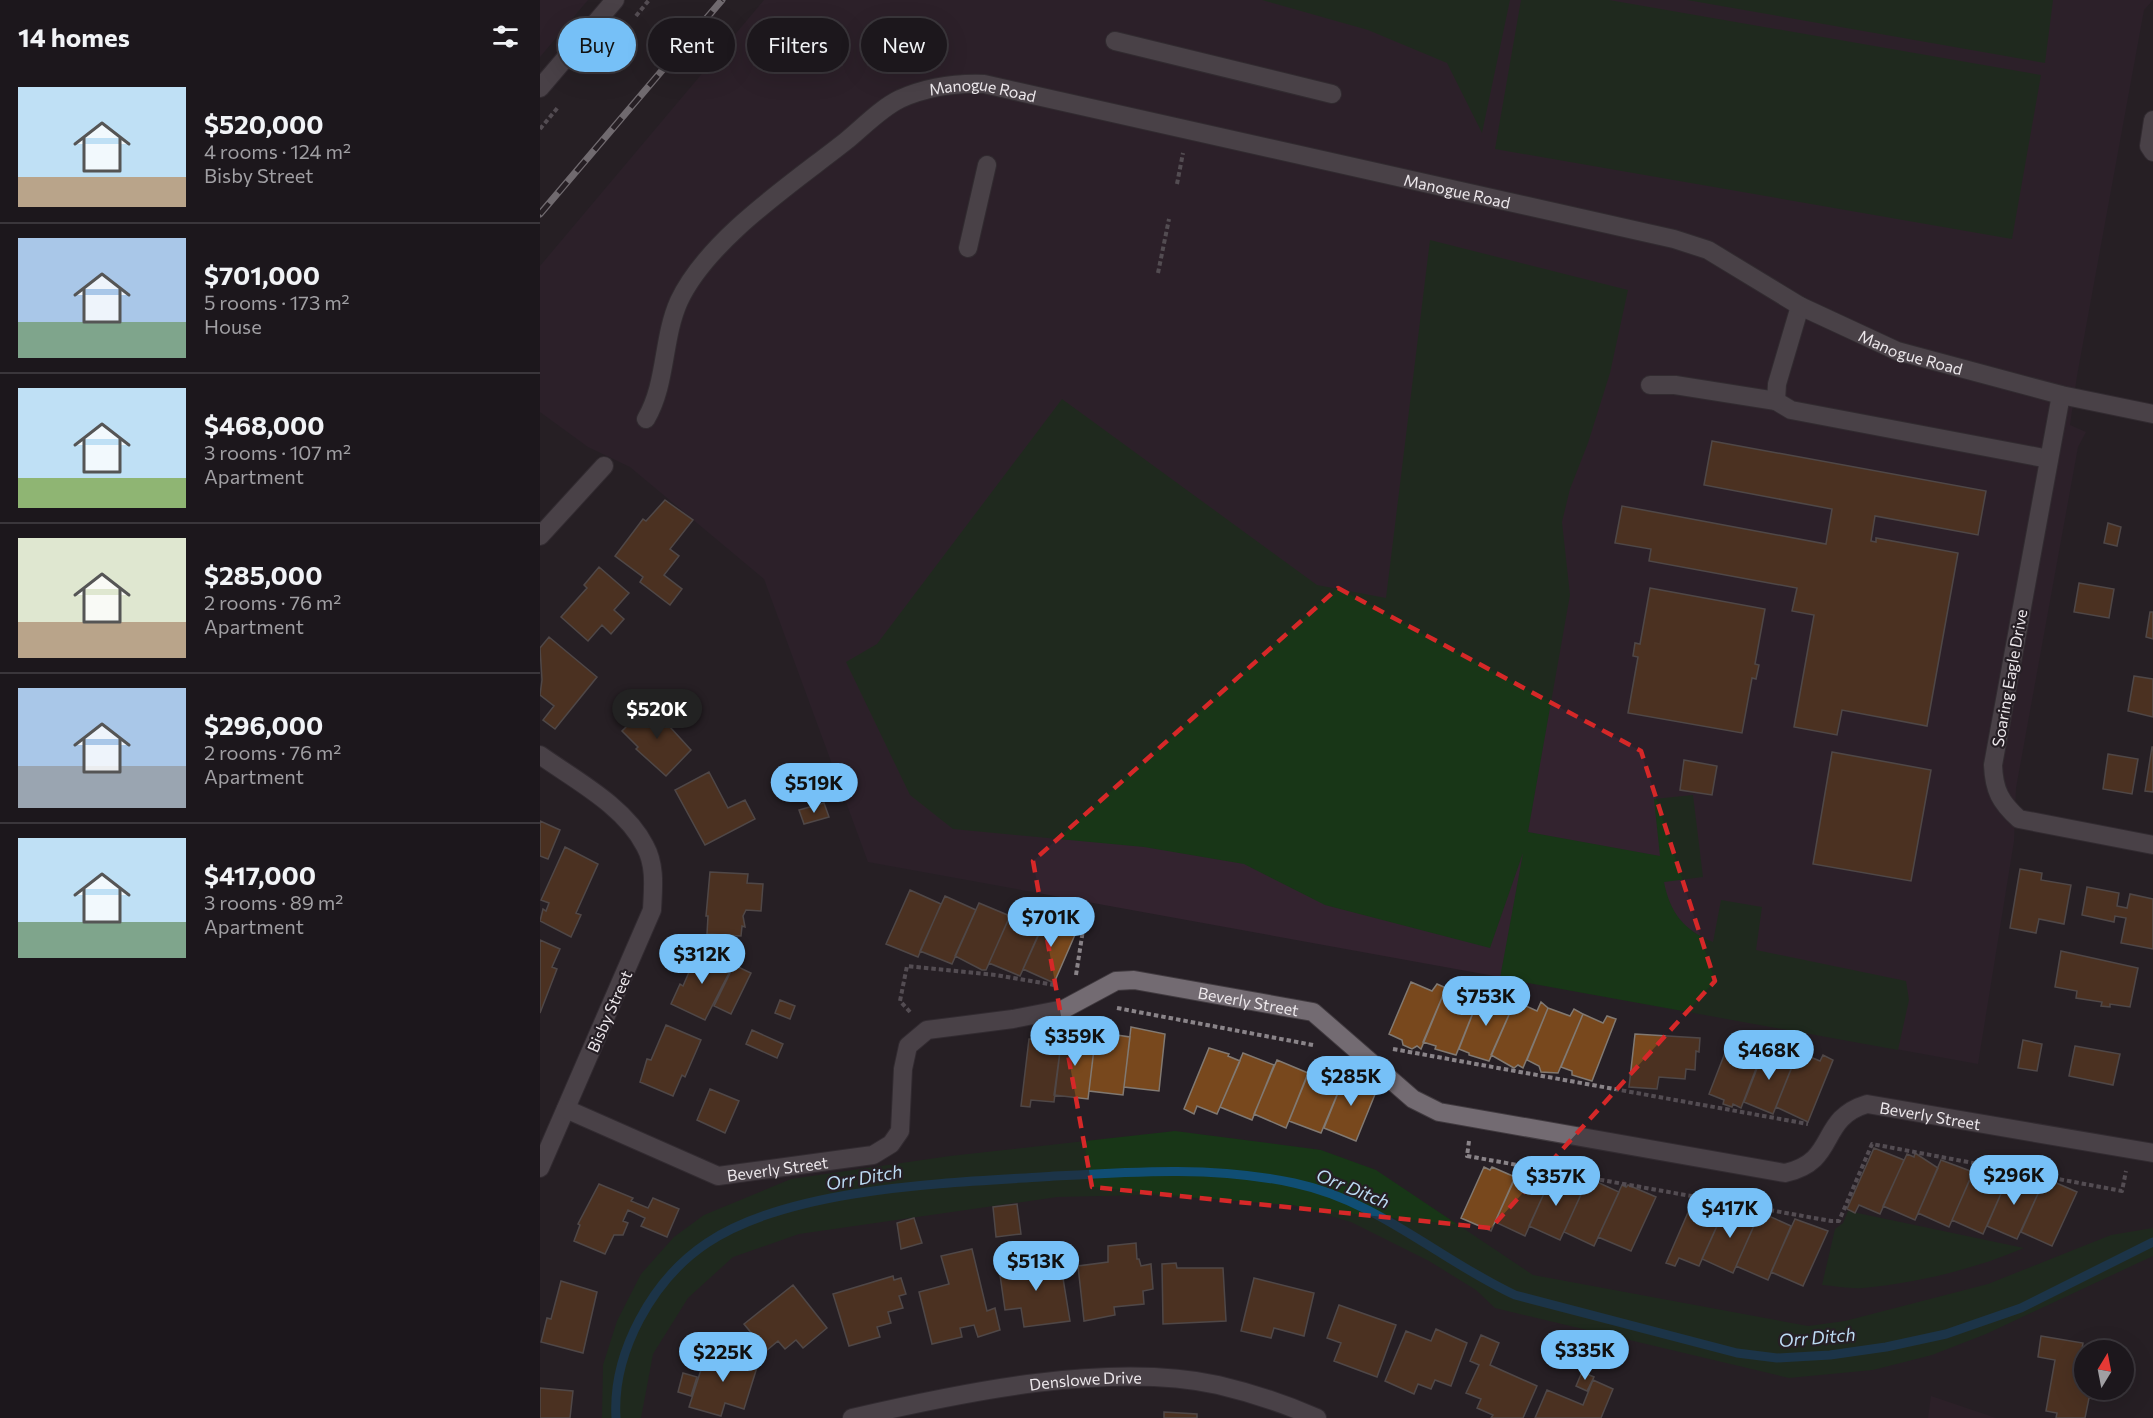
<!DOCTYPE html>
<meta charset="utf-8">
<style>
body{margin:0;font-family:Commissioner,sans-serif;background:#292429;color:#f1f3f6;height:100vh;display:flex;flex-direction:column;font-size:22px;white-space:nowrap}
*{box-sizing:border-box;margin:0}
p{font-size:20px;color:#a09fa3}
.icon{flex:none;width:33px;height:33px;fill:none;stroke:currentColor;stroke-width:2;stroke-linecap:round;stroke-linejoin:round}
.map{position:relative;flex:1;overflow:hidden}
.side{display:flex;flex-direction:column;background:#1c171c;width:540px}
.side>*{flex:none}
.banner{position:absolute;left:18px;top:18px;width:570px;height:54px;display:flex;gap:12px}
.needle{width:39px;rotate:10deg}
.buttons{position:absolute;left:1534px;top:1340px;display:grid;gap:12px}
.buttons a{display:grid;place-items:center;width:60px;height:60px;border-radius:50%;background:#1c171c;box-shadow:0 6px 24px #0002,0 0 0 2px #3a363b;font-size:30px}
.price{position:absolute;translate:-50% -51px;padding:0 14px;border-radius:21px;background:#76c0f7;color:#111;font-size:20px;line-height:39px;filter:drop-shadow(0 2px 3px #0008)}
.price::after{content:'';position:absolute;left:50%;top:36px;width:18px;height:14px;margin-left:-9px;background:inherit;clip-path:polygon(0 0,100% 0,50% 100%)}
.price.selected{background:#222;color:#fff}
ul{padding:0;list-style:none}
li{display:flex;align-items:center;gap:18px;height:150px;padding:0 18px}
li+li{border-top:2px solid #3a363b}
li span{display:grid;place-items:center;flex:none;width:168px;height:120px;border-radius:0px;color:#555}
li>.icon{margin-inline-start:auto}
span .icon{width:72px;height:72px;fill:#fffc;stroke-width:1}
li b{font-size:26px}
h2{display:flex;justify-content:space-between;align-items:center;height:72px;padding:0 18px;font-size:26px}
.tag{padding:0 21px;border-radius:27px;background:#1c171c;box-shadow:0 6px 24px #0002,0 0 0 2px #3a363b;font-size:21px;line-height:54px}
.tag.selected{background:#76c0f7;color:#111}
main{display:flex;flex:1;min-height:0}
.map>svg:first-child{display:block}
.commercial{fill:#34232d}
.education{fill:#33232f}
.green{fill:#183617}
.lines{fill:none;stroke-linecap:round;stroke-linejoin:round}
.stream{stroke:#104e74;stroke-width:9}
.building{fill:#78481d;stroke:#817972;stroke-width:1.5}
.minor-casing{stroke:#403a3f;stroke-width:20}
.path{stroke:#8a8489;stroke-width:4;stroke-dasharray:4.5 3;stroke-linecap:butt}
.minor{stroke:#736b72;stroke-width:18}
.rail-casing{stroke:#cbc6ca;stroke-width:7}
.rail{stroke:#261f25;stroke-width:4.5;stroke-dasharray:14;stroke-linecap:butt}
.marked{fill:none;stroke:#d62828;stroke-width:4.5;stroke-dasharray:12 8;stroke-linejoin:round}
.labels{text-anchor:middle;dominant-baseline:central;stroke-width:4.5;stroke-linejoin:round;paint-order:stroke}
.street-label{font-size:16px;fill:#ece7eb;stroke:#261f25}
.water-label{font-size:18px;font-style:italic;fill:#bcdbf3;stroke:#261f25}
</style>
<main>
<section class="side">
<h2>14 homes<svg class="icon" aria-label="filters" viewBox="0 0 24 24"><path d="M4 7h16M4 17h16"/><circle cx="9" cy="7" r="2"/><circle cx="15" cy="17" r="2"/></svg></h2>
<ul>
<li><span style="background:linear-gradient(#bfe0f5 75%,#b9a48a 0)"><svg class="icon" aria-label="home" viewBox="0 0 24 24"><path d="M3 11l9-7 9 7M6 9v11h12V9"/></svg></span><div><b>$520,000</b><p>4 rooms · 124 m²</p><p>Bisby Street</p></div></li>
<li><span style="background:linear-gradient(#a9c7e8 70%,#7fa58c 0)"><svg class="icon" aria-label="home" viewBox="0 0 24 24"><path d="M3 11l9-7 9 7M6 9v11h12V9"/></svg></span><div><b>$701,000</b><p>5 rooms · 173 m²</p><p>House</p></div></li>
<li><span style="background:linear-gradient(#bfe0f5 75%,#8fb573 0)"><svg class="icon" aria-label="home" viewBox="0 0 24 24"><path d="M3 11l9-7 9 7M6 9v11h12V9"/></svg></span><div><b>$468,000</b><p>3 rooms · 107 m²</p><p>Apartment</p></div></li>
<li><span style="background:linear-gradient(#dfe7d0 70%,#b9a48a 0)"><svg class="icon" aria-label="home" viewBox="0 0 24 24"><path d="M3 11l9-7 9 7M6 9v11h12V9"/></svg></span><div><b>$285,000</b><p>2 rooms · 76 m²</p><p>Apartment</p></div></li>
<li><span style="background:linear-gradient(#a9c7e8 65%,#9aa5b1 0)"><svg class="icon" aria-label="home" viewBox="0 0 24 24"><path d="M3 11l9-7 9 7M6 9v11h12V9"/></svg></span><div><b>$296,000</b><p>2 rooms · 76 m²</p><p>Apartment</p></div></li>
<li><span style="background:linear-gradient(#bfe0f5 70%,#7fa58c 0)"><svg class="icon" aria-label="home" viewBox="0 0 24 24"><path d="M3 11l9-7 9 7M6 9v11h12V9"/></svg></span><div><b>$417,000</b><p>3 rooms · 89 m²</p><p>Apartment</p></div></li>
</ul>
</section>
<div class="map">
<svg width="1613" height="1418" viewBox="0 0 1613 1418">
<rect width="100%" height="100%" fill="#261f25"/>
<path class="commercial" d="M 1391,1396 L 1456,1418 L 1388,1418 Z"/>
<path class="education" d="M 0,0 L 48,0 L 0,57 Z
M 224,0 L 1613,0 L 1604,10 L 1537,376 L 1530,425 L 1546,432 L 1538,447 L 1476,788 L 1474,841 L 1438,1064 L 328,862 L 224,579 L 90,467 L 48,447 L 0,412 L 0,266 Z"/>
<path class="green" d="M 722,0 L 970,0 L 942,133 L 907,63 L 828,30 Z
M 981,0 L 1069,0 L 1501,75 L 1472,239 L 955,149 Z
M 1147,0 L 1513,0 L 1505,63 Z
M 890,240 L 1088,290 L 1070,373 L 1048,443 L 1030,489 L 1022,522 L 1030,595 L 988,832 L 1120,856 L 1114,799 L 1153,795 L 1163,877 L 1124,882 C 1130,913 1144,930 1173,942 L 1181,900 L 1222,907 L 1216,950 L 1366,981 L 1369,1000 L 1358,1050 L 960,978 L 983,853 L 950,948 L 785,905 L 704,864 L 604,847 L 413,829 L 370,795 L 306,662 L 337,644 L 522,399 L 777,585 L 846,598 Z
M 635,1131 L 781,1150 L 836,1170 L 993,1275 L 1268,1326 L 1305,1321 L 1448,1284 L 1571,1235 L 1613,1228 L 1613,1256 L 1446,1334 L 1392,1355 L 1333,1370 L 1249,1378 L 955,1308 L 936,1290 L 889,1261 L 811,1222 L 753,1205 L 609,1195 L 517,1197 L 259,1234 L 193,1257 L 148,1298 L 113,1354 L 101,1418 L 62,1418 L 63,1365 L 77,1321 L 101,1274 L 134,1237 L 164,1215 L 251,1179 L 410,1156 Z
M 1308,1211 L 1484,1248 C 1435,1269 1377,1283 1323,1288 C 1310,1289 1295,1286 1282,1285 L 1295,1229 L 1303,1223 Z"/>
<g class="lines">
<path class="stream" d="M 76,1418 C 72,1352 113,1279 167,1243 C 249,1188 404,1183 501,1177 C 586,1172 671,1165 754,1183 C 839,1201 898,1259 975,1295 L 1197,1353 L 1237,1358 L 1290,1355 L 1346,1347 L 1406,1334 L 1481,1308 L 1613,1242"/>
</g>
<path class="building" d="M 1172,441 L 1446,491 L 1438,535 L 1335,516 L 1331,541 L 1336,542 L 1336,538 L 1418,553 L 1387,726 L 1302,710 L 1297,735 L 1254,727 L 1274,615 L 1252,611 L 1257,588 L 1109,561 L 1111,549 L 1075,543 L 1082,506 L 1286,544 L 1292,509 L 1164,485 Z
M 125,500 L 153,520 L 130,549 L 139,556 L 124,575 L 142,589 L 130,605 L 100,582 L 103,577 L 75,556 L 103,519 L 106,521 Z
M 1568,523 L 1581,527 L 1577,546 L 1564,543 Z
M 59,567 L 89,593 L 74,610 L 84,619 L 71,634 L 62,625 L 48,641 L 21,617 L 47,588 L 44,585 Z
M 1539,583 L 1574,589 L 1569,618 L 1534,612 Z
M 1110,588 L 1225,609 L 1215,664 L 1219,665 L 1216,679 L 1212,678 L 1202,733 L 1088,713 L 1098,657 L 1093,656 L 1095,643 L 1100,644 Z
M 1610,612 L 1613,612 L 1613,639 L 1606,637 Z
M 9,637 L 57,677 L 15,729 L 3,720 L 14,706 L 0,695 L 2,680 L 0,648 Z
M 1594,676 L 1613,679 L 1613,717 L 1588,711 Z
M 109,704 L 151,750 L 126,776 L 96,749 L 98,747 L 82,731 Z
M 1612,747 L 1613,747 L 1613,792 L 1605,791 Z
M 1292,752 L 1391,770 L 1371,881 L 1273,864 Z
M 1568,754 L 1598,759 L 1592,794 L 1563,789 Z
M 1144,760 L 1177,766 L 1172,795 L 1140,790 Z
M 169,772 L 188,808 L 205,800 L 215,819 L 165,845 L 135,790 Z
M 284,803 L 289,817 L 264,824 L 259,810 Z
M 0,821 L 20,830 L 8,859 L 0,856 Z
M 25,847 L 58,864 L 36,913 L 41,915 L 31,937 L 0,921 L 3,909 L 6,911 L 9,903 L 1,900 Z
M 1480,869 L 1502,873 L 1501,880 L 1531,885 L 1524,924 L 1499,919 L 1496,933 L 1470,928 Z
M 170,872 L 208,874 L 207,883 L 223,884 L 221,911 L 206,910 L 203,916 L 205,927 L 202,926 L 201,936 L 167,934 L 168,916 L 166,916 Z
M 1547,887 L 1579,893 L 1577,906 L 1587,908 L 1590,894 L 1613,899 L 1613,949 L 1581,943 L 1586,918 L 1575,916 L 1574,922 L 1542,915 Z
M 370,890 L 401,904 L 378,957 L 346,944 Z
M 405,896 L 436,910 L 412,964 L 380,951 Z
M 439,903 L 470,916 L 446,970 L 442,970 L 415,956 Z
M 473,909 L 504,923 L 480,976 L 449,963 Z
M 507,915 L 528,924 L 531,917 L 541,921 L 514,983 L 483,969 Z
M 0,940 L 20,949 L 12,967 L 17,969 L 0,1013 Z
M 159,949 L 193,965 L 165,1020 L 131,1004 L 140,984 L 143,986 Z
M 1521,951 L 1598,968 L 1590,1007 L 1570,1004 L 1570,1007 L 1561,1006 L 1562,1002 L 1536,998 L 1537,991 L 1515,987 Z
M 194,965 L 211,973 L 191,1014 L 174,1006 Z
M 871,982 L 892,991 L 897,984 L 906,988 L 881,1049 L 877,1046 L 872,1049 L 863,1045 L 862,1040 L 849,1034 Z
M 906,988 L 928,998 L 931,990 L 940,995 L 916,1055 L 895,1049 L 896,1046 L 883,1042 Z
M 940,995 L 961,1003 L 966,996 L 975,1001 L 949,1061 L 929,1055 L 929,1053 L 919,1049 Z
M 240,1000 L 255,1006 L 250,1019 L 235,1013 Z
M 975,1001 L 997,1011 L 1001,1002 L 1008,1008 L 983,1068 L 978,1065 L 974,1068 L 951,1055 Z
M 1008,1008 L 1030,1016 L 1034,1009 L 1043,1014 L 1018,1073 L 1001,1072 L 999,1066 L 987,1060 Z
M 1043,1014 L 1063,1023 L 1067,1016 L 1076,1019 L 1052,1081 L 1032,1075 L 1032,1071 L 1021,1067 Z
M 126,1025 L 161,1040 L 145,1077 L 142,1075 L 133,1096 L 100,1082 L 107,1059 L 111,1060 Z
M 591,1027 L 625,1034 L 619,1091 L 584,1087 Z
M 212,1030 L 243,1044 L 237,1058 L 206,1044 Z
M 556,1032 L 590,1037 L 583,1095 L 549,1091 Z
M 1095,1034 L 1160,1038 L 1159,1052 L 1156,1051 L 1155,1070 L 1146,1069 L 1145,1079 L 1119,1077 L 1117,1089 L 1089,1087 Z
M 526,1035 L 555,1040 L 548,1099 L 514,1095 L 522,1037 Z
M 489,1039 L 521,1043 L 514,1102 L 491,1100 L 490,1107 L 481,1106 Z
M 1190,1040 L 1222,1053 L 1201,1108 L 1193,1104 L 1192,1107 L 1183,1104 L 1184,1100 L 1169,1094 Z
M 1483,1040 L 1502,1044 L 1497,1071 L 1478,1068 Z
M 1535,1046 L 1580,1054 L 1573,1085 L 1529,1076 Z
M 669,1048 L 689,1054 L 688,1056 L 700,1061 L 677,1114 L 657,1106 L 654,1114 L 644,1109 Z
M 1225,1048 L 1255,1059 L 1233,1114 L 1204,1102 Z
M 1258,1052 L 1280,1061 L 1283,1055 L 1293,1060 L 1268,1122 L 1236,1107 Z
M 703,1053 L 734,1065 L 712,1120 L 680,1107 Z
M 737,1060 L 768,1073 L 746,1128 L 714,1114 Z
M 771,1067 L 804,1078 L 781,1133 L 749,1121 Z
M 806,1073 L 838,1087 L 816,1141 L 784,1128 Z
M 170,1089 L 199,1101 L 185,1133 L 157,1120 Z
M 1334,1148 L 1364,1160 L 1340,1214 L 1319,1205 L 1315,1213 L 1307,1209 Z
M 1375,1153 L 1398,1168 L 1375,1220 L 1343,1206 L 1367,1154 L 1374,1157 Z
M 1401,1160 L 1433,1172 L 1409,1227 L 1378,1213 Z
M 1436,1166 L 1467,1180 L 1443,1234 L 1412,1220 Z
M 944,1167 L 950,1170 L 952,1167 L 975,1177 L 951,1231 L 921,1218 Z
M 986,1171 L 1009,1182 L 985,1236 L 955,1222 L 978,1172 L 985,1175 Z
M 1470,1173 L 1502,1185 L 1477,1239 L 1447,1226 Z
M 1015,1175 L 1044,1188 L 1020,1240 L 989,1226 L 1012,1176 Z
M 1505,1178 L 1537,1192 L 1512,1246 L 1481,1232 Z
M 1047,1181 L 1053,1184 L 1055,1181 L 1079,1192 L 1054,1246 L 1024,1232 Z
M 59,1184 L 93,1198 L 91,1201 L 108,1208 L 113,1198 L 139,1209 L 127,1237 L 101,1226 L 105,1218 L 88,1210 L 83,1221 L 88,1223 L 83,1235 L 74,1235 L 65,1254 L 34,1241 L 40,1225 L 38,1224 Z
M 1082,1185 L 1086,1187 L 1088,1185 L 1116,1197 L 1091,1251 L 1058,1237 Z
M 1153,1201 L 1183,1213 L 1159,1266 L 1139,1258 L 1135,1266 L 1126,1263 Z
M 477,1204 L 481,1234 L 456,1237 L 453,1207 Z
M 1186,1206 L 1217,1219 L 1193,1273 L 1162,1259 Z
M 1220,1212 L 1251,1226 L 1228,1280 L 1196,1266 Z
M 374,1218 L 382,1243 L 361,1249 L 357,1223 Z
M 1255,1219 L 1288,1231 L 1263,1286 L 1231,1272 Z
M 596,1243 L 597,1259 L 599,1259 L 601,1266 L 611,1264 L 613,1289 L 603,1291 L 604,1304 L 574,1307 L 575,1315 L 544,1321 L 538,1266 L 568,1262 L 568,1246 Z
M 432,1249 L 447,1311 L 455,1308 L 460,1330 L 438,1337 L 434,1325 L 420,1328 L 422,1337 L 392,1344 L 379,1292 L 409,1284 L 401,1256 Z
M 496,1252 L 498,1269 L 521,1266 L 530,1321 L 484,1327 L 481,1308 L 465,1310 L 460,1275 L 478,1273 L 476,1255 Z
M 636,1263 L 637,1268 L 683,1268 L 686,1321 L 623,1324 L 622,1264 Z
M 353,1276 L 354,1280 L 361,1278 L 366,1294 L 359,1296 L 363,1308 L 348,1312 L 351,1323 L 337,1327 L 340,1337 L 309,1346 L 293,1294 Z
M 714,1278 L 774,1293 L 764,1336 L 734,1328 L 731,1338 L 701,1331 Z
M 21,1281 L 57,1292 L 43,1353 L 1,1342 L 7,1318 L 11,1319 Z
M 253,1285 L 287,1328 L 263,1348 L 256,1340 L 245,1349 L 238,1341 L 226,1351 L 204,1324 Z
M 799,1305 L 856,1325 L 837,1377 L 794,1361 L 801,1343 L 787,1338 Z
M 896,1329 L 927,1343 L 911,1386 L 895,1380 L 891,1389 L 878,1384 L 874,1394 L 845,1381 L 866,1331 L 891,1341 Z
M 941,1335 L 959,1343 L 950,1365 L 997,1386 L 983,1418 L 951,1418 L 953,1415 L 937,1408 L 941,1399 L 926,1393 L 939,1365 L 930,1361 Z
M 1501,1336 L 1543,1343 L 1540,1360 L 1540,1364 L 1545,1365 L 1545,1389 L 1557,1389 L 1555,1399 L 1549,1398 L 1545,1418 L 1516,1418 L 1517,1413 L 1506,1411 L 1515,1360 L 1498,1357 Z
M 168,1348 L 218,1364 L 204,1409 L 185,1403 L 181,1416 L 149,1407 Z
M 1042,1372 L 1054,1377 L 1047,1391 L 1036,1386 Z
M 143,1373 L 157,1377 L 151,1396 L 138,1392 Z
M 1053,1380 L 1073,1389 L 1061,1418 L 995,1418 L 1007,1390 L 1043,1405 Z
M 0,1388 L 33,1391 L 30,1418 L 0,1418 Z
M 624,1412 L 657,1414 L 657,1418 L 624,1418 Z"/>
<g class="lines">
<defs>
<g id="minor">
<path d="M 575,41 L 792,94"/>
<path d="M 0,88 L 75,0"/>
<path d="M 1613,120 L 1609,146 L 1613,152"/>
<path d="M 428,248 L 447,165"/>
<path d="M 1260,306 L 1237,384 L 1236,401 L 1251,410 L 1509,459"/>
<path d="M 1110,385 L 1135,385 L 1236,401"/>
<path d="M 1521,395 L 1453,765 C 1454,790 1460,802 1479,819 L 1613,845"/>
<path id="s1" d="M 106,419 C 127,383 122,339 139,301 C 168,239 253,183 306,141 C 322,128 341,108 360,99 C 387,87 415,83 444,84 L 1134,239 L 1168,250 L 1260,306 L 1357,351 L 1521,395 L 1613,414"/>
<path d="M 0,536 L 64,466"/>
<path d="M 0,755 C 35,780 85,806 105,846 C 116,866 113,889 112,910 L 0,1168"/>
<path id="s2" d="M 26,1109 L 178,1176 L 333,1155 L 351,1144 L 360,1131 L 363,1069 L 368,1046 L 387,1030 L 473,1019 L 524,1009 L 576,981 L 594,980 L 773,1012 L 873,1099 L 899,1112 L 1245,1173 C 1299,1161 1277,1119 1327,1104 L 1613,1153"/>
<path id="s3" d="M 312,1418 C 419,1393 569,1361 678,1385 C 712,1393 745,1404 777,1418"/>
</g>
</defs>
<use href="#minor" class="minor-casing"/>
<path class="path" d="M 96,16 L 109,0
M 0,129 L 19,106
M 637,184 L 643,153
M 618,273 L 629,219
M 536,975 L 545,917
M 577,1008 L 773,1045
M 370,1012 L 360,1001 L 367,966 L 456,975 L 514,985
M 853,1049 L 1268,1124
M 929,1141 L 927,1156 L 1291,1221 L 1299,1221 L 1332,1144 L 1582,1191 L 1586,1171"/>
<use href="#minor" class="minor"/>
<defs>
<path id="rail" d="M 0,214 L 182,0"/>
</defs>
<use href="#rail" class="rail-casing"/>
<use href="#rail" class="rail"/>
</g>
<path d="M0 0H1613V1418H0ZM 798,588 L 1101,751 L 1175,981 L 951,1228 L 552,1187 L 493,861 Z" fill="#261f25" fill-opacity=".55" fill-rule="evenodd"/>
<path class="marked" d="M 798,588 L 1101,751 L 1175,981 L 951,1228 L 552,1187 L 493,861 Z"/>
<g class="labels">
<g class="street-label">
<text stroke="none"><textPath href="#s1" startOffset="510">Manogue Road</textPath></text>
<text stroke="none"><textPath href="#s1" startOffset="996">Manogue Road</textPath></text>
<text stroke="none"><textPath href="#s1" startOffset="1482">Manogue Road</textPath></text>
<text transform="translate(1469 678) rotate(-80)">Soaring Eagle Drive</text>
<text stroke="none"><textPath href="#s2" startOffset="802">Beverly Street</textPath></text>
<text transform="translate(69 1011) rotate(-66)">Bisby Street</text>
<text stroke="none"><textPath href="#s2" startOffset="1556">Beverly Street</textPath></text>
<text stroke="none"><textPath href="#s2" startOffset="226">Beverly Street</textPath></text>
<text stroke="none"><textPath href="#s3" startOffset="237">Denslowe Drive</textPath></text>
</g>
<g class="water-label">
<text transform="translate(324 1177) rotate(-10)">Orr Ditch</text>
<text transform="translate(813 1188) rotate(22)">Orr Ditch</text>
<text transform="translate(1277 1337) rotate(-5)">Orr Ditch</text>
</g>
</g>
</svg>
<div class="buttons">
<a><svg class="needle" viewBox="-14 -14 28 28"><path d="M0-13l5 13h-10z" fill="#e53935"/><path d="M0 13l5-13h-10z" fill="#a09fa3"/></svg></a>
</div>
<b class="price selected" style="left:117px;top:740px">$520K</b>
<b class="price" style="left:274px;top:814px">$519K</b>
<b class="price" style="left:511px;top:948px">$701K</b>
<b class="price" style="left:162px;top:985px">$312K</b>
<b class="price" style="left:946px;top:1027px">$753K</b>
<b class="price" style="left:535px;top:1067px">$359K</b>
<b class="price" style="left:1229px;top:1081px">$468K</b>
<b class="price" style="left:811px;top:1107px">$285K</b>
<b class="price" style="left:1474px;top:1206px">$296K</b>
<b class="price" style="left:1016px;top:1207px">$357K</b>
<b class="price" style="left:1190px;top:1239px">$417K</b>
<b class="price" style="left:496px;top:1292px">$513K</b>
<b class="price" style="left:1045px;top:1381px">$335K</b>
<b class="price" style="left:183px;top:1383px">$225K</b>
<div class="banner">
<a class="tag selected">Buy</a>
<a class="tag">Rent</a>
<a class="tag">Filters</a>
<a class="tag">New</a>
</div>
</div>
</main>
